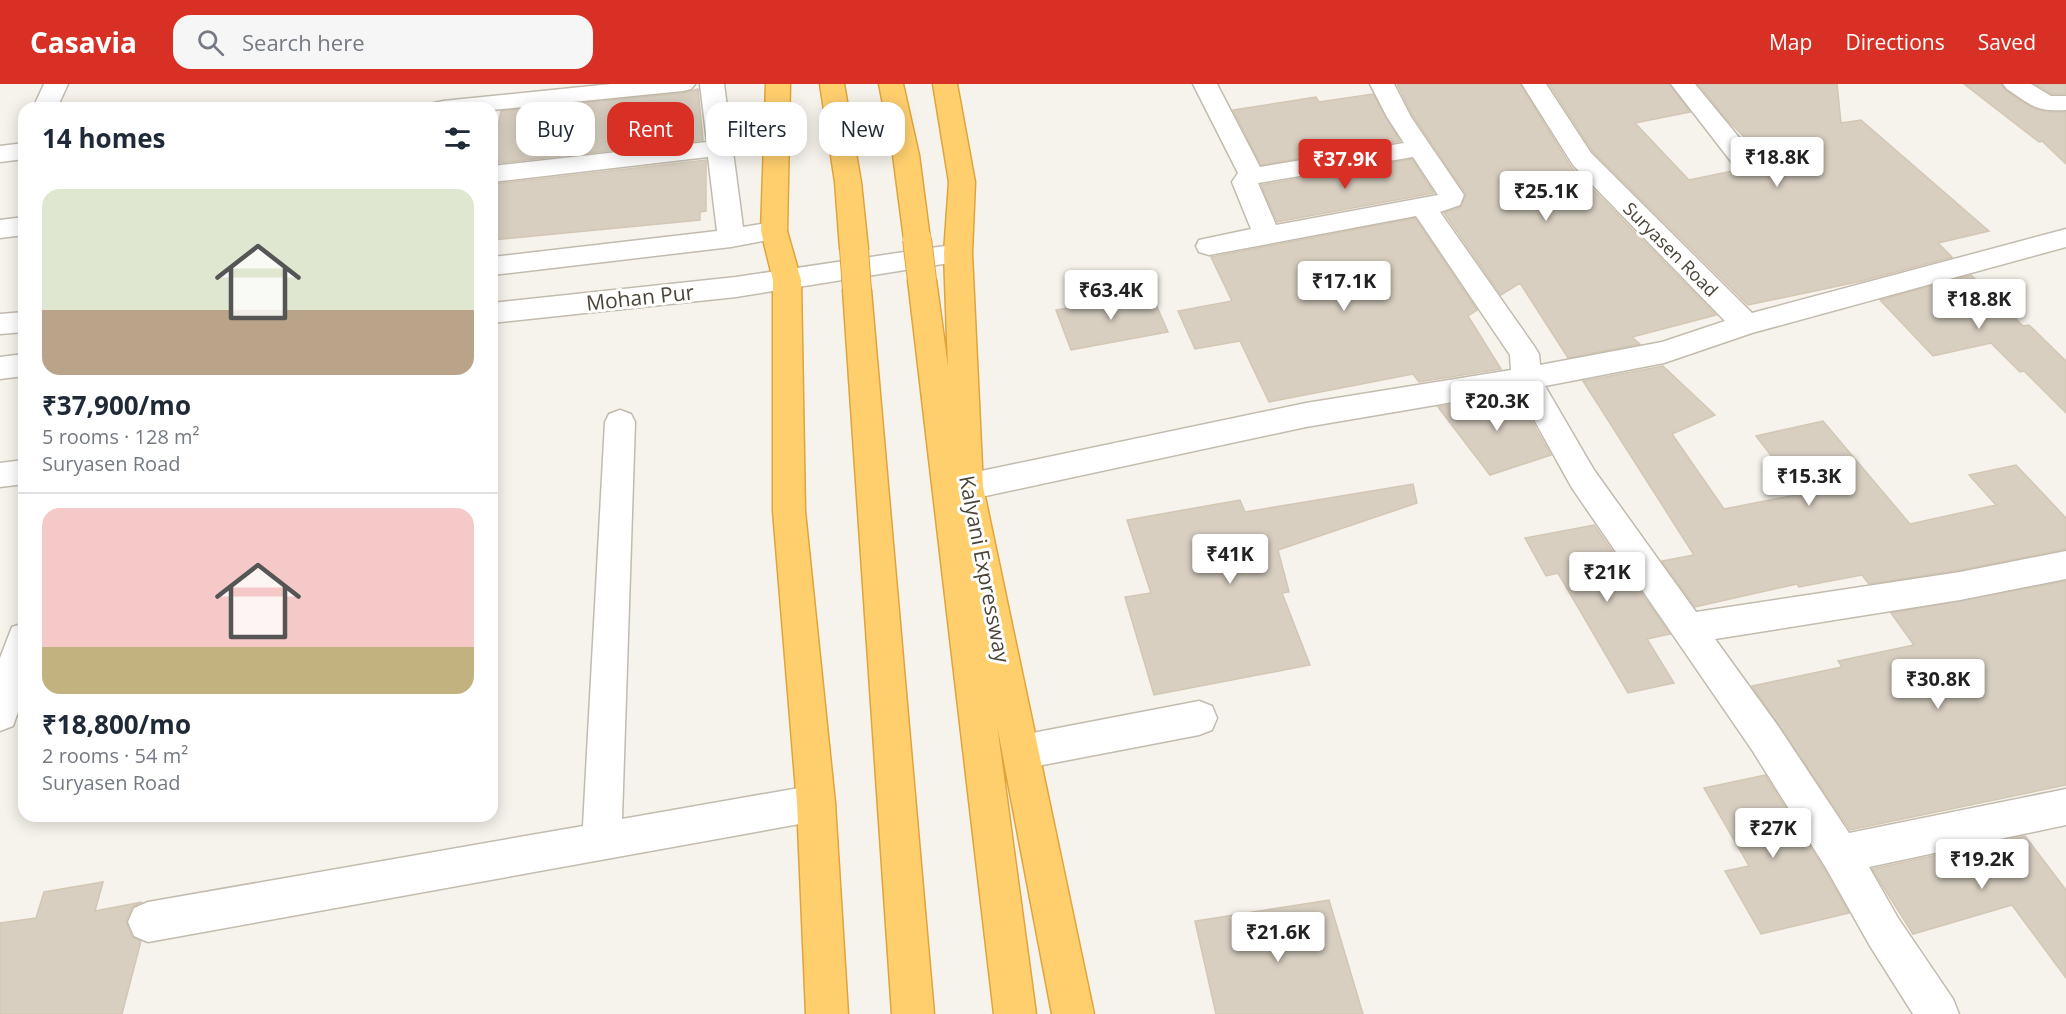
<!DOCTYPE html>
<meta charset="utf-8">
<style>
body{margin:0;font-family:"Open Sans",sans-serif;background:#f6f6f7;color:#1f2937;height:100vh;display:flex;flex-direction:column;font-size:22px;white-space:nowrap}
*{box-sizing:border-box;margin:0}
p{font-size:20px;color:#747a83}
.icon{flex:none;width:33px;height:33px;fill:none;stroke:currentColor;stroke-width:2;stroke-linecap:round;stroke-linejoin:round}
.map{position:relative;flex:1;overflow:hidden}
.sheet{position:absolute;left:18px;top:18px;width:480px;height:720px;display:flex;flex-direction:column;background:#fff;border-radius:18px;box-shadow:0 3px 15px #0003}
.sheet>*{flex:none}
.hud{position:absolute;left:516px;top:18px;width:570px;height:54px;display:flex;gap:12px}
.price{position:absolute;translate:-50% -51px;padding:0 14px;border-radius:6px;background:#fff;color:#222;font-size:20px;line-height:39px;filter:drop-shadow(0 2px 3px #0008)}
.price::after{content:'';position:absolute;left:50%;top:36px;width:18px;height:14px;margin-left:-9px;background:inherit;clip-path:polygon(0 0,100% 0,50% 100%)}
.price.on{background:#d93025;color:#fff}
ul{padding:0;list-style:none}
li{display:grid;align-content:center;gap:12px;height:318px;padding:0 24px}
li+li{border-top:2px solid #e0e1e3}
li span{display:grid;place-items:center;height:186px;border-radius:18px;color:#555}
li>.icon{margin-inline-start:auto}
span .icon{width:108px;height:108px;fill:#fffc;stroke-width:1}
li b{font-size:26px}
h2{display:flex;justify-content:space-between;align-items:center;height:72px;padding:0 24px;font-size:26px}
.pill{padding:0 21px;border-radius:18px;background:#fff;box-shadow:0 3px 15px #0003;font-size:21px;line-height:54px}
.pill.on{background:#d93025;color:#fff}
header{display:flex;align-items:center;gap:36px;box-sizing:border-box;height:84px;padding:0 30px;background:#d93025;color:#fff}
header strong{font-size:28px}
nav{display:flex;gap:33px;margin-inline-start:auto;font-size:21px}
.search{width:420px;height:54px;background:#f6f6f7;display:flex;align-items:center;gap:15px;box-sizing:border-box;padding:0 21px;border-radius:18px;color:#747a83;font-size:22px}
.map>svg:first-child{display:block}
.building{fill:#d8cfc1;stroke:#d3c7b4;stroke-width:1.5}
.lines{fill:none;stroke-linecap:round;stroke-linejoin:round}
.minor-casing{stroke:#c2bbae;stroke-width:3}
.highway-casing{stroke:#e0a43c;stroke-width:3}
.minor{fill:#fff;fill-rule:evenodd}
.highway{fill:#ffcf6e;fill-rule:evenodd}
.highway-bridge-casing{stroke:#e0a43c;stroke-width:30;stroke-linecap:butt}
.highway-bridge{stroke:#ffcf6e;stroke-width:28}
.labels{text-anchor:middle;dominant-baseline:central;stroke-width:6;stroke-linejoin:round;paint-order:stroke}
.far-street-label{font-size:18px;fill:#4b4439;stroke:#fff}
.street-label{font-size:21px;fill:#4b4439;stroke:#fff}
</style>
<header>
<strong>Casavia</strong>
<div class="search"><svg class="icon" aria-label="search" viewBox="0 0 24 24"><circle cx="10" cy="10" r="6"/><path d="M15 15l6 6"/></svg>Search here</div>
<nav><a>Map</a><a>Directions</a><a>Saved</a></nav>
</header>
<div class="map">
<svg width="2066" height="930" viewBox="0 0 2066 930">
<rect width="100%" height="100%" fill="#f6f3ec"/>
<path class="building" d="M 1397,0 L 1520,0 L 1571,83 L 1716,231 L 1632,253 L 1640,260 L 1568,274 L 1520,199 L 1501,211 L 1444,129 L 1461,123 L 1466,110 L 1413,32 Z
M 1549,0 L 1669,0 L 1690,28 L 1635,39 L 1689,96 L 1771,79 L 1727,36 L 1698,0 L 1837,0 L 1841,39 L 1861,36 L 1989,147 L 1938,159 L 1952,173 L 1862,197 L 1748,221 L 1593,68 Z
M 1964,0 L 2001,0 L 2006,7 L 2033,24 L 2047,28 L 2066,28 L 2066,80 L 2042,57 L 2039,58 Z
M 2035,0 L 2066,0 L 2066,10 L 2052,10 Z
M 698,5 L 703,56 L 498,79 L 499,75 L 492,75 L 501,27 L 683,9 Z
M 1373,10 L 1400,57 L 1261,81 L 1233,26 L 1316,13 L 1319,18 Z
M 1412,75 L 1434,109 L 1277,138 L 1261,101 Z
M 706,76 L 706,127 L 700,128 L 700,136 L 492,156 L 492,120 L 495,100 Z
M 1415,134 L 1477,226 L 1468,232 L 1501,285 L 1419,298 L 1413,290 L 1269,318 L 1240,257 L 1195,265 L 1178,227 L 1232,217 L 1211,173 Z
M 1971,191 L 2023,242 L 2029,241 L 2066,277 L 2066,329 L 2024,287 L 2020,288 L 1991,259 L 1933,272 L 1880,216 Z
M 1151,209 L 1168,248 L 1071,266 L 1056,226 Z
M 1663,282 L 1715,331 L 1672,350 L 1724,425 L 1801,410 L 1756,352 L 1823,337 L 1910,440 L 1996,421 L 1969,391 L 2016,381 L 2066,434 L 2066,465 L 1960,486 L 1869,500 L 1862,491 L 1799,503 L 1797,500 L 1695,523 L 1662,477 L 1694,471 L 1583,297 Z
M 1516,310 L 1551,371 L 1490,391 L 1438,323 Z
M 1413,400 L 1417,419 L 1278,466 L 1289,508 L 1282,509 L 1310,581 L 1154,611 L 1125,513 L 1151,509 L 1127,436 L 1240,416 L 1245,428 Z
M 1594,441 L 1670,550 L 1647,555 L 1674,599 L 1628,609 L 1558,489 L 1546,492 L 1525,454 Z
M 2066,497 L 2066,701 L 1850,746 L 1752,602 L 1842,583 L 1838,577 L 1914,561 L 1891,529 Z
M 1765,691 L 1824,785 L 1849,829 L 1761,850 L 1725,787 L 1749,782 L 1704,704 Z
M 2025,752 L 2066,806 L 2066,894 L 2012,821 L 1913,850 L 1872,785 Z
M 103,798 L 95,827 L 142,818 L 132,823 L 126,837 L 132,853 L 141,857 L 122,930 L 0,930 L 0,839 L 36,834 L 44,808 Z
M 1329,816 L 1363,930 L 1216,930 L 1195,837 Z"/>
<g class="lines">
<defs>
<path id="minor" d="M 44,0 L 68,0 L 57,24 L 33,24 Z
M 611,0 L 695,0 L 691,5 L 683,7 L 492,26 L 492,24 L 431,24 L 434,19 L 443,17 Z
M 700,0 L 724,0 L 743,143 L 774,138 L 783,141 L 787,147 L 783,153 L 731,163 L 492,191 L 492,173 L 717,147 L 708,73 L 492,98 L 492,82 L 707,58 Z
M 1193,0 L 1217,0 L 1260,83 L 1404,59 L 1387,33 L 1370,0 L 1394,0 L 1411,33 L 1464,111 L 1460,121 L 1440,128 L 1534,262 L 1539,270 L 1540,281 L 1662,258 L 1725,237 L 1573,81 L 1522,0 L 1546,0 L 1591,69 L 1752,229 L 2066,145 L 2066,163 L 1752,249 L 1664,279 L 1545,302 L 1594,386 L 1696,528 L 1960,488 L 2066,467 L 2066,495 L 1960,516 L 1715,555 L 1778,642 L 1849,749 L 2066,705 L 2066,741 L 1869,783 L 1898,834 L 1953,915 L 1959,930 L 1913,930 L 1870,862 L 1826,784 L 1752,666 L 1572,404 L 1518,307 L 1306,343 L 967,416 L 956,412 L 951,403 L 956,394 L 967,390 L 1306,319 L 1511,286 L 1510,271 L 1416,132 L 1209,171 L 1199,168 L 1196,162 L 1199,156 L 1251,145 L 1232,98 L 1238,89 ZM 1413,73 L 1438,111 L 1276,141 L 1258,99 Z
M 1671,0 L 1695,0 L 1751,68 L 1755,74 L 1751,80 L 1742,82 L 1733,80 Z
M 2003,0 L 2031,0 L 2051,12 L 2066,12 L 2066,26 C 2036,28 2031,21 2007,5 Z
M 24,59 L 24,75 L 0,78 L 0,62 Z
M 24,133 L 24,151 L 0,154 L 0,136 Z
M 958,160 L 968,162 L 972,169 L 968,176 L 736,213 L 492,239 L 492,219 L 736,193 Z
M 24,228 L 24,248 L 0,250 L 0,230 Z
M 24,270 L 24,292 L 0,295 L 0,273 Z
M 620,326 L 631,330 L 635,338 L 622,735 L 816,701 L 829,706 L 835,719 L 829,732 L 816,737 L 148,858 L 134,852 L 128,838 L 134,824 L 148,818 L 583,742 L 605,338 L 609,330 Z
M 24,376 L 24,400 L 0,403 L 0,379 Z
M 24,539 L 24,611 L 13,642 L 0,647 L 0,574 L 12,543 Z
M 1199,617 L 1212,622 L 1217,634 L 1212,646 L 1199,651 L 1022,685 L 1009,680 L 1003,668 L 1009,656 L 1022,651 Z"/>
<path id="highway" d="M 766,0 L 790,0 L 787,147 L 801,196 L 805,427 L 835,719 L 848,930 L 806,930 L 797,719 L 773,427 L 773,196 L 761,147 Z
M 820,0 L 844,0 L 861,98 L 868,165 L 864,171 L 854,174 L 844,171 L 840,165 L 835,98 Z
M 879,0 L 903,0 L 919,71 L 930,155 L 926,161 L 917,164 L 908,161 L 904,155 L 893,71 Z
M 933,0 L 957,0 L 975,98 L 972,169 L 983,403 L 1094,930 L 1052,930 L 997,641 L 1036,930 L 994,930 L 908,196 L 912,189 L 922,186 L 932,189 L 936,196 L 948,283 L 944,169 L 949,98 Z
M 857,196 L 867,199 L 871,206 L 934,930 L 892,930 L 843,206 L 847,199 Z"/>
</defs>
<use href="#minor" class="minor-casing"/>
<use href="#highway" class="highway-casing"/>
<use href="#minor" class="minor"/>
<use href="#highway" class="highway"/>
<defs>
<path id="highway-bridge" d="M 917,155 L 922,196
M 854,165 L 857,206"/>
</defs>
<use href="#highway-bridge" class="highway-bridge-casing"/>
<use href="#highway-bridge" class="highway-bridge"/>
</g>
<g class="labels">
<g class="far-street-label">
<text transform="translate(1671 165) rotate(45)">Suryasen Road</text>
</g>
<g class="street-label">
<text transform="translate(640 213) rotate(-6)">Mohan Pur</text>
<text transform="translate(985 485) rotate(79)">Kalyani Expressway</text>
</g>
</g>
</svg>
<b class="price" style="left:1777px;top:104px">₹18.8K</b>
<b class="price on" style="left:1345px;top:106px">₹37.9K</b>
<b class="price" style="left:1546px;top:138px">₹25.1K</b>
<b class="price" style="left:1344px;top:228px">₹17.1K</b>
<b class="price" style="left:1111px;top:237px">₹63.4K</b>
<b class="price" style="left:1979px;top:246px">₹18.8K</b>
<b class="price" style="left:1497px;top:348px">₹20.3K</b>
<b class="price" style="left:1809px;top:423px">₹15.3K</b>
<b class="price" style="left:1230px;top:501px">₹41K</b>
<b class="price" style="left:1607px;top:519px">₹21K</b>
<b class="price" style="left:1938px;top:626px">₹30.8K</b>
<b class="price" style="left:1773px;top:775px">₹27K</b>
<b class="price" style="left:1982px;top:806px">₹19.2K</b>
<b class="price" style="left:1278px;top:879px">₹21.6K</b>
<div class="hud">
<a class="pill">Buy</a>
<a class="pill on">Rent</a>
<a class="pill">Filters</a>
<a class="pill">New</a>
</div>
<section class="sheet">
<h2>14 homes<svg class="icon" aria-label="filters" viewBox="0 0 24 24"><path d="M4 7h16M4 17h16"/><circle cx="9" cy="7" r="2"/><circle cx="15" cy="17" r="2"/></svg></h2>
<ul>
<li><span style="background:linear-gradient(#dfe7d0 65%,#b9a48a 0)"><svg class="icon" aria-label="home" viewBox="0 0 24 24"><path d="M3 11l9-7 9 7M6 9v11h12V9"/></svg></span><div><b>₹37,900/mo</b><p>5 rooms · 128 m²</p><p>Suryasen Road</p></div></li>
<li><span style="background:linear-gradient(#f6c9c9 75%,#c2b280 0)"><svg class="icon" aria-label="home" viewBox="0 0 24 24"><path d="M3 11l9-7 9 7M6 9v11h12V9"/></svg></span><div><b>₹18,800/mo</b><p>2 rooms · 54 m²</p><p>Suryasen Road</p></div></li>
</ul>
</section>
</div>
